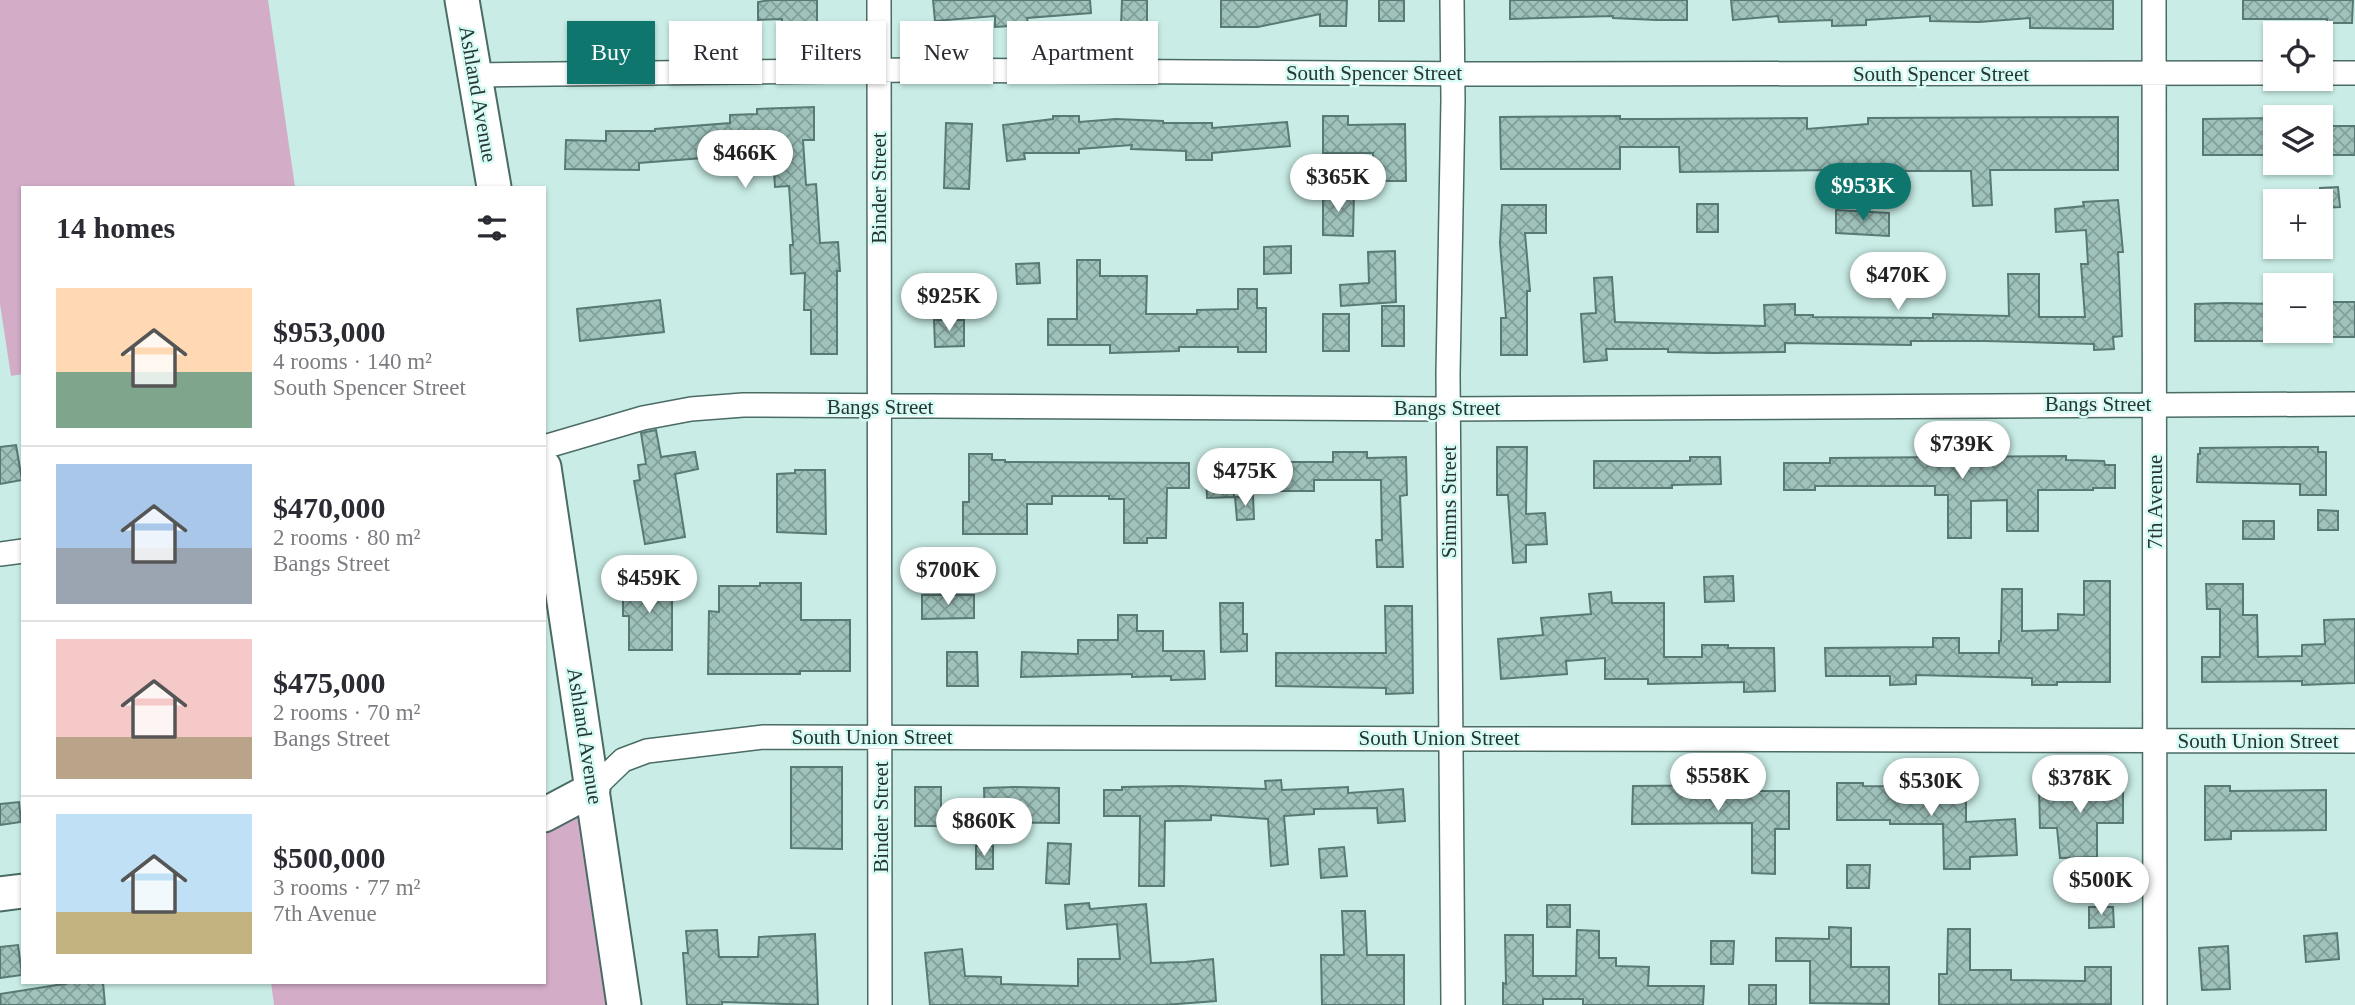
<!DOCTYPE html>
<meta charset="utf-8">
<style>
body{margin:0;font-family:Georgia,serif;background:#f2f2f3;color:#2b2b33;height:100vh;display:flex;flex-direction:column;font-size:26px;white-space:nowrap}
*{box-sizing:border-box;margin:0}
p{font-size:23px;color:#7c7c81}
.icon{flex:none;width:38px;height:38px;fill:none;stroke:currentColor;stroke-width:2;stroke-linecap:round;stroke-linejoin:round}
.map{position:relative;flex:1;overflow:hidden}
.drawer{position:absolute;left:21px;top:186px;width:525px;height:798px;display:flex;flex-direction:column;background:#fff;border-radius:0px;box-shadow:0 2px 5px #0004}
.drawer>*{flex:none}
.top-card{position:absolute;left:567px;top:21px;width:665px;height:63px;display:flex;gap:14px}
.tools{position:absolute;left:2263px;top:21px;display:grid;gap:14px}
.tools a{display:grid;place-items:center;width:70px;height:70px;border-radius:0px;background:#fff;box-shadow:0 2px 5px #0004;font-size:35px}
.price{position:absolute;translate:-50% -60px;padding:0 16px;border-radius:24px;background:#fff;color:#222;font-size:23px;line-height:46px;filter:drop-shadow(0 2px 4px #0008)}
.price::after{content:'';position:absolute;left:50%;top:42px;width:21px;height:16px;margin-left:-10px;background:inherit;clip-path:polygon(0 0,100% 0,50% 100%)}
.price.active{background:#0f766e;color:#fff}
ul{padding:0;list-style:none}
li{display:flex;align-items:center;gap:21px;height:175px;padding:0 35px}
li+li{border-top:2px solid #e1e1e2}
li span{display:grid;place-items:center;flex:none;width:196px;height:140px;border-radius:0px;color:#555}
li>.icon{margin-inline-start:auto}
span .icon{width:84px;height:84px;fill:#fffc;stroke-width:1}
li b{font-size:30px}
h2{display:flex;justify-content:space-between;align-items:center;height:84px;padding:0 35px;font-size:30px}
.tag{padding:0 24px;border-radius:0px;background:#fff;box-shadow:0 2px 5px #0004;font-size:24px;line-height:63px}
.tag.active{background:#0f766e;color:#fff}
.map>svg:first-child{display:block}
.park{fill:#d3adc7}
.building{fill:url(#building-cross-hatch);stroke:#597a74;stroke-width:2}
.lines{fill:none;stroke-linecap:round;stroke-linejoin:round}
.street-casing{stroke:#4b6b65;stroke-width:26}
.secondary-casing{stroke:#4b6b65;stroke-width:37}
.street{stroke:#fff;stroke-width:23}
.secondary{stroke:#fff;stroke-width:33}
.labels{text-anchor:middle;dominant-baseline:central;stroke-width:5;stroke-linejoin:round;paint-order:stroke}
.street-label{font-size:21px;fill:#283633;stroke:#d6fbf4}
</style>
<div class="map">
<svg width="2355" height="1005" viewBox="0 0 2355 1005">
<defs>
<pattern id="building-cross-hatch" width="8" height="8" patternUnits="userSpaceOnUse" patternTransform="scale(1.75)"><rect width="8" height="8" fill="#9fc3bc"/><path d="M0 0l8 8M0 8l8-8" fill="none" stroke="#829f99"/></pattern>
</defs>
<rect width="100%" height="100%" fill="#c9ede6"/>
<path class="park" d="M 0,0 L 268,0 L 295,187 L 23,187 L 23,374 L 11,376 L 0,304 Z
M 593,789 L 630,1005 L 274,1005 L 271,982 L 544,982 L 544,813 Z"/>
<path class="building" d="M 770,0 L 817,0 L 817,22 L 782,23 L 782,19 L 758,20 L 758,2 Z
M 933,0 L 1090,0 L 1091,13 L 1027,18 L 1028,25 L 995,27 L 995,16 L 935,21 Z
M 1122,0 L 1147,0 L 1147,26 L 1121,26 Z
M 1221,0 L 1347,0 L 1346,26 L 1320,26 L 1320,14 L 1258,27 L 1221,27 Z
M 1379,0 L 1404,0 L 1404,21 L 1379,21 Z
M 1510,0 L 1687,0 L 1687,20 L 1657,20 L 1613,18 L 1613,16 L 1510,19 Z
M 1731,0 L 2113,0 L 2113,29 L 2030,28 L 2030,18 L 1979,22 L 1930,21 L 1930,16 L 1866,20 L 1866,25 L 1832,26 L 1832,20 L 1779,22 L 1778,16 L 1733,20 Z
M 2243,0 L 2353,0 L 2352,23 L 2327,23 L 2327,19 L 2243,19 Z
M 814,107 L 814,140 L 803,140 L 806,185 L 816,184 L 820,243 L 838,242 L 840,271 L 837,271 L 837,354 L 811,354 L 811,310 L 804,310 L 805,273 L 791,274 L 790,245 L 793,245 L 789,186 L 775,187 L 772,141 L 702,142 L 703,158 L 639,163 L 639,170 L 565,169 L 566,140 L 606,141 L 606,131 L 655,131 L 655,129 L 730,123 L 730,115 L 757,114 L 757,109 Z
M 1053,116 L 1079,116 L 1079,122 L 1116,119 L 1163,121 L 1163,123 L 1212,123 L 1212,128 L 1287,122 L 1290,146 L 1212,153 L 1212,160 L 1186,160 L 1186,151 L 1131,149 L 1132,145 L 1079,149 L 1079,153 L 1024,153 L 1025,159 L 1007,161 L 1003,125 L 1053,119 Z
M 1323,116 L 1348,116 L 1348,125 L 1405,124 L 1406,181 L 1373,181 L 1373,153 L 1323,153 Z
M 1620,116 L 1620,119 L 1656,119 L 1807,118 L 1807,129 L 1868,124 L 1868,118 L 2118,117 L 2118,170 L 1990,170 L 1992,205 L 1973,206 L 1971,171 L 1853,171 L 1854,177 L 1830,179 L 1830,170 L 1680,172 L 1679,147 L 1620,147 L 1620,169 L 1501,169 L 1500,117 Z
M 2275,118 L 2275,155 L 2203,155 L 2203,119 Z
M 946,123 L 972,124 L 969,189 L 944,188 Z
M 2320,126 L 2355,126 L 2355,155 L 2320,155 Z
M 2338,187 L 2340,207 L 2320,208 L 2320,188 Z
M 1323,192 L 1354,193 L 1353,236 L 1323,235 Z
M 2118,200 L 2123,252 L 2118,252 L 2122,336 L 2113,337 L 2114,349 L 2094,350 L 2094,344 L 1985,341 L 1911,341 L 1911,345 L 1785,343 L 1785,352 L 1714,353 L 1668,352 L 1668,349 L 1606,349 L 1607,360 L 1584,362 L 1581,314 L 1596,313 L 1594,278 L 1612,277 L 1615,322 L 1765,326 L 1764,305 L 1795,304 L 1795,315 L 1813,315 L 1813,317 L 1933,318 L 1933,314 L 2009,316 L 2008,274 L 2039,274 L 2039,317 L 2085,317 L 2081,264 L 2088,264 L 2086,230 L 2056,232 L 2055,209 L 2084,206 L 2083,202 Z
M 1697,204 L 1718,204 L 1718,232 L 1697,232 Z
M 1502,205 L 1546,205 L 1546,233 L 1525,233 L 1530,291 L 1527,291 L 1527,355 L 1501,355 L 1501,318 L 1506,318 L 1500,243 Z
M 1836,210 L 1889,213 L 1889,236 L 1836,233 Z
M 1291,246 L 1291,273 L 1264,274 L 1264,247 Z
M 1395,251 L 1396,302 L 1341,306 L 1340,285 L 1369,283 L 1368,252 Z
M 1077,260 L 1100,260 L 1100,276 L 1147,276 L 1146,314 L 1197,314 L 1197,310 L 1238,309 L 1238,289 L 1257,289 L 1257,308 L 1266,308 L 1266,352 L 1238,352 L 1238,347 L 1179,347 L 1179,351 L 1110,353 L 1110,345 L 1048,345 L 1048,319 L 1077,319 Z
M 1039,263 L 1040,283 L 1017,284 L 1016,264 Z
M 660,300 L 664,332 L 580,341 L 577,309 Z
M 2320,302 L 2355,302 L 2355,337 L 2320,337 Z
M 2226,303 L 2275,304 L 2275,341 L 2195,341 L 2195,304 Z
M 1382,306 L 1404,306 L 1404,346 L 1382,346 Z
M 1323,314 L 1349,314 L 1349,351 L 1323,351 Z
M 934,320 L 964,320 L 964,346 L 935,347 Z
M 656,430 L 661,457 L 695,452 L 698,469 L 675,474 L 685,537 L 645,544 L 634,481 L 640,480 L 638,465 L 646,464 L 641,433 Z
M 16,445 L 22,480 L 0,484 L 0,447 Z
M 1497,447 L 1527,447 L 1526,514 L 1545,513 L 1547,544 L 1526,545 L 1526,562 L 1513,563 L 1508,495 L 1497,495 Z
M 2300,447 L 2318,447 L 2318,452 L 2326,452 L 2326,495 L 2300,495 L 2300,484 L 2197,482 L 2198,454 L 2200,454 L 2200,448 Z
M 1333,452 L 1367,452 L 1367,458 L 1406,457 L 1407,495 L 1400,496 L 1403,567 L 1377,567 L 1376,540 L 1382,540 L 1381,480 L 1314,480 L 1314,491 L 1280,491 L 1279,462 L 1333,462 Z
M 969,454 L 992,454 L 992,460 L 1005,460 L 1005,462 L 1189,463 L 1189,488 L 1167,488 L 1166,538 L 1147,538 L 1147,543 L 1124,543 L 1124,499 L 1109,499 L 1109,496 L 1052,496 L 1052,504 L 1027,504 L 1027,534 L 963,534 L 963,502 L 969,502 Z
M 2066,456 L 2066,460 L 2104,461 L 2105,465 L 2115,465 L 2115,488 L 2093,488 L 2093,490 L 2038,490 L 2038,531 L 2007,531 L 2007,500 L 1971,501 L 1971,538 L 1948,538 L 1948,495 L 1935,495 L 1935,486 L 1815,486 L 1815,490 L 1784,490 L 1784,463 L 1830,463 L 1830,458 Z
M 1690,457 L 1720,457 L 1721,484 L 1672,485 L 1672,488 L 1594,488 L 1594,461 L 1690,461 Z
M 795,470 L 825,470 L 826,534 L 777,532 L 777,474 L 795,473 Z
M 1233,471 L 1234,497 L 1207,498 L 1206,472 Z
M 1253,496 L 1254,519 L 1237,520 L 1235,497 Z
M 2318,510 L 2338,511 L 2338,530 L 2318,530 Z
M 2243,521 L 2274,521 L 2274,539 L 2243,539 Z
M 1733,576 L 1734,601 L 1705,602 L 1704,577 Z
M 2084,581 L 2110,581 L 2110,682 L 2057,682 L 2057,685 L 2032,685 L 2032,678 L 1916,675 L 1916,684 L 1890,685 L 1890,676 L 1826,676 L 1825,648 L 1933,647 L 1933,638 L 1959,638 L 1959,653 L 1999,653 L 1999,641 L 2001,641 L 2002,589 L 2022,589 L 2022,631 L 2058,630 L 2058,614 L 2084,615 Z
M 623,583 L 672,583 L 672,650 L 629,650 L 629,616 L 623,616 Z
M 760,583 L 801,583 L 801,620 L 850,620 L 850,671 L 800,671 L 800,674 L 708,674 L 709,611 L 719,612 L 719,586 L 760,586 Z
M 2206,584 L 2243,584 L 2243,615 L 2257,615 L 2258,657 L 2302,656 L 2302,645 L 2325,644 L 2324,620 L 2355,619 L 2355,683 L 2302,685 L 2302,681 L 2202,682 L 2202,657 L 2220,657 L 2220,609 L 2207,609 Z
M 1611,592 L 1612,603 L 1664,603 L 1664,657 L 1702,657 L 1702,645 L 1728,645 L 1728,648 L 1774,648 L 1775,691 L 1744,692 L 1744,682 L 1648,684 L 1648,679 L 1605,679 L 1605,658 L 1566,661 L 1567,674 L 1501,679 L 1498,639 L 1543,635 L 1541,618 L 1591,614 L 1589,594 Z
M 922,595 L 974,595 L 974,618 L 922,619 Z
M 1220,603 L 1243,603 L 1243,634 L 1247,634 L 1247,651 L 1221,652 Z
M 1385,606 L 1412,606 L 1413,693 L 1386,694 L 1386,688 L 1276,686 L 1276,653 L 1386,653 Z
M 1118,615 L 1137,615 L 1137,631 L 1163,631 L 1163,651 L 1204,651 L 1205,679 L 1171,680 L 1171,676 L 1132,677 L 1132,674 L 1021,677 L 1022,652 L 1078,654 L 1078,640 L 1118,640 Z
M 947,652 L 977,652 L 978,686 L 947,686 Z
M 791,767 L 842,767 L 842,849 L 791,848 Z
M 1281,780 L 1282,790 L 1348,787 L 1348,793 L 1403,789 L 1405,821 L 1378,823 L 1377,808 L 1314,809 L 1314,814 L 1284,816 L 1288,864 L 1271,866 L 1268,819 L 1211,815 L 1211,820 L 1165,821 L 1164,886 L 1139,886 L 1140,816 L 1104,816 L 1104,790 L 1122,790 L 1122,787 L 1180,786 L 1266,789 L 1265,781 Z
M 2089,780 L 2110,780 L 2110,787 L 2123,787 L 2123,823 L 2097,823 L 2097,857 L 2060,858 L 2057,828 L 2040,828 L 2039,788 L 2089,787 Z
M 1837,783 L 1863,783 L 1863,786 L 1940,787 L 1940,784 L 1966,784 L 1966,822 L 2015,819 L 2017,855 L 1970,857 L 1970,869 L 1944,869 L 1943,824 L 1890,824 L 1890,820 L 1837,820 Z
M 1746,785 L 1746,791 L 1789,791 L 1789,829 L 1775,829 L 1775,874 L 1752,873 L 1752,823 L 1632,824 L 1633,786 Z
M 2205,786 L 2230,786 L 2230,791 L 2326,790 L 2326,830 L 2231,831 L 2231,839 L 2205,840 Z
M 915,787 L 941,787 L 941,826 L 915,826 Z
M 1014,787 L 1059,788 L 1059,823 L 985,822 L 984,788 Z
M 19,802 L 21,822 L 0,825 L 0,804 Z
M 1048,843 L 1071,844 L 1069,884 L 1046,883 Z
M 976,846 L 993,846 L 993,869 L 976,869 Z
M 1344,847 L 1347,876 L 1321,878 L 1319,849 Z
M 1847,865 L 1870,865 L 1869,888 L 1847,888 Z
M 1089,903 L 1090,909 L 1146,904 L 1151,963 L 1185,962 L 1213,959 L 1216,1001 L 1164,1005 L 930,1005 L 925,953 L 962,949 L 965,976 L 1001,977 L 1001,984 L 1078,986 L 1078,959 L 1120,959 L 1117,924 L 1067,929 L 1065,905 Z
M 1547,905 L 1570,905 L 1570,927 L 1547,927 Z
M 2089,907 L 2113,907 L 2114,927 L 2089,928 Z
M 1342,911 L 1365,911 L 1367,955 L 1404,955 L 1404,1005 L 1322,1005 L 1321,955 L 1344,955 Z
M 1829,927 L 1851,928 L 1851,967 L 1889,967 L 1889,1004 L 1810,1003 L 1810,961 L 1776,961 L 1776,938 L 1829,939 Z
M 1948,929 L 1970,929 L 1970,970 L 2011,970 L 2011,980 L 2085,981 L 2085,967 L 2111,967 L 2111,1004 L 1939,1005 L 1939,974 L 1947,974 Z
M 717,930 L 719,957 L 758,957 L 759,937 L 815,934 L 818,1005 L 722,1002 L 722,1005 L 687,1005 L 683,953 L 688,953 L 686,931 Z
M 1577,930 L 1599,931 L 1599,958 L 1616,958 L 1616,966 L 1649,967 L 1648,986 L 1704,986 L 1703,1005 L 1583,1005 L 1583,999 L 1543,999 L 1543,1005 L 1503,1005 L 1503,983 L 1506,984 L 1505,935 L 1533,935 L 1533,976 L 1576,976 Z
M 2337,933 L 2339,959 L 2306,962 L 2304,936 Z
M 1711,941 L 1734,941 L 1733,964 L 1711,964 Z
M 18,945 L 22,975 L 0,978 L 0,947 Z
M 2228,946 L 2230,989 L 2202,990 L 2199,948 Z
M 76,982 L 103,982 L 105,1005 L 1,1005 L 0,994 Z
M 1749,985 L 1776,985 L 1776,1005 L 1749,1005 Z"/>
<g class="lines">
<defs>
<path id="street" d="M 879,0 L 880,1005
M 1452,0 L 1453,100 L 1448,374 L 1453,1005
M 2154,0 L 2155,1005
M 2320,73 L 2355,73
M 473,75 L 912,70 L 1482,74 L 2275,73
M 544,447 L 643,418 L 691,409 L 743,405 L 1449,409 L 2355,404
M 0,554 L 23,551
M 593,789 L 623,760 L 647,751 L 764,737 L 2355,741"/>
<path id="secondary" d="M 462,0 L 494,187
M 544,467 L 624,1005
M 544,815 L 593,789
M 0,894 L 23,891"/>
</defs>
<use href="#street" class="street-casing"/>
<use href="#secondary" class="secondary-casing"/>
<use href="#street" class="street"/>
<use href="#secondary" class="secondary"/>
</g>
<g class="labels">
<g class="street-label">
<text x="1374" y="73">South Spencer Street</text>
<text x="1941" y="74">South Spencer Street</text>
<text transform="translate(478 94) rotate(80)">Ashland Avenue</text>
<text transform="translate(879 188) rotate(-90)">Binder Street</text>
<text x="2098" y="404">Bangs Street</text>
<text x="880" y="407">Bangs Street</text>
<text x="1447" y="408">Bangs Street</text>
<text transform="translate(1449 502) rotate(-90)">Simms Street</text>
<text transform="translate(2155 502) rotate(-90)">7th Avenue</text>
<text transform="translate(585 736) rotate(81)">Ashland Avenue</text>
<text x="872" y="737">South Union Street</text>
<text x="1439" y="738">South Union Street</text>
<text x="2258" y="741">South Union Street</text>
<text transform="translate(881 817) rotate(-90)">Binder Street</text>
</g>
</g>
</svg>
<div class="tools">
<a><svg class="icon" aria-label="locate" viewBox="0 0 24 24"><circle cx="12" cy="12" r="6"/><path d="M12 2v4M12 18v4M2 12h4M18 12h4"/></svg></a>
<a><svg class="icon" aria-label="layers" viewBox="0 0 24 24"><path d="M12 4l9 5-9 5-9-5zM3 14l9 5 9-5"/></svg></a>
<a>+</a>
<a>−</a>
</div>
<b class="price" style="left:745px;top:190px">$466K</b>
<b class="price" style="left:1338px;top:214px">$365K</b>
<b class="price active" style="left:1863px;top:223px">$953K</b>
<b class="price" style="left:1898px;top:312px">$470K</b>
<b class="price" style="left:949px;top:333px">$925K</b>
<b class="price" style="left:1962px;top:481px">$739K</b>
<b class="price" style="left:1245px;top:508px">$475K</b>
<b class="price" style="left:948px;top:607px">$700K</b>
<b class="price" style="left:649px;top:615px">$459K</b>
<b class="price" style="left:1718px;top:813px">$558K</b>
<b class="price" style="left:2080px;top:815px">$378K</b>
<b class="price" style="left:1931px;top:818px">$530K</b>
<b class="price" style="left:984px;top:858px">$860K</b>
<b class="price" style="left:2101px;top:917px">$500K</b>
<div class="top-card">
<a class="tag active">Buy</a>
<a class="tag">Rent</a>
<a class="tag">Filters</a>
<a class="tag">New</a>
<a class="tag">Apartment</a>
</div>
<section class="drawer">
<h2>14 homes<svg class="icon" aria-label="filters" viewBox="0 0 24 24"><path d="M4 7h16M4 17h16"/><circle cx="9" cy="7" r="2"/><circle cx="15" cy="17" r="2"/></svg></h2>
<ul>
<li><span style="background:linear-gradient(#ffd9b3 60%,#7fa58c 0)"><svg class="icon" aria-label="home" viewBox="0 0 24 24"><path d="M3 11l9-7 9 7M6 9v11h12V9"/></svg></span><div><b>$953,000</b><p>4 rooms · 140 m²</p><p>South Spencer Street</p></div></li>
<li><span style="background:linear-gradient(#a9c7e8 60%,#9aa5b1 0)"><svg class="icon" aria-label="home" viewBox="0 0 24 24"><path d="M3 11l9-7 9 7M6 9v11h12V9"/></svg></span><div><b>$470,000</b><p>2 rooms · 80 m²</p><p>Bangs Street</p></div></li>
<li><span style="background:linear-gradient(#f6c9c9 70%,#b9a48a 0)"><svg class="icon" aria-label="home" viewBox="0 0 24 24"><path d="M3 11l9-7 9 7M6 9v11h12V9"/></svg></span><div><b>$475,000</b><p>2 rooms · 70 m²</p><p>Bangs Street</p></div></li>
<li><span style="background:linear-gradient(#bfe0f5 70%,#c2b280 0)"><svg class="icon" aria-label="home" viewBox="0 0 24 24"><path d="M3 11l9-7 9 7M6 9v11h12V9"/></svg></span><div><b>$500,000</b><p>3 rooms · 77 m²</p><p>7th Avenue</p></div></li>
</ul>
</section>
</div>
